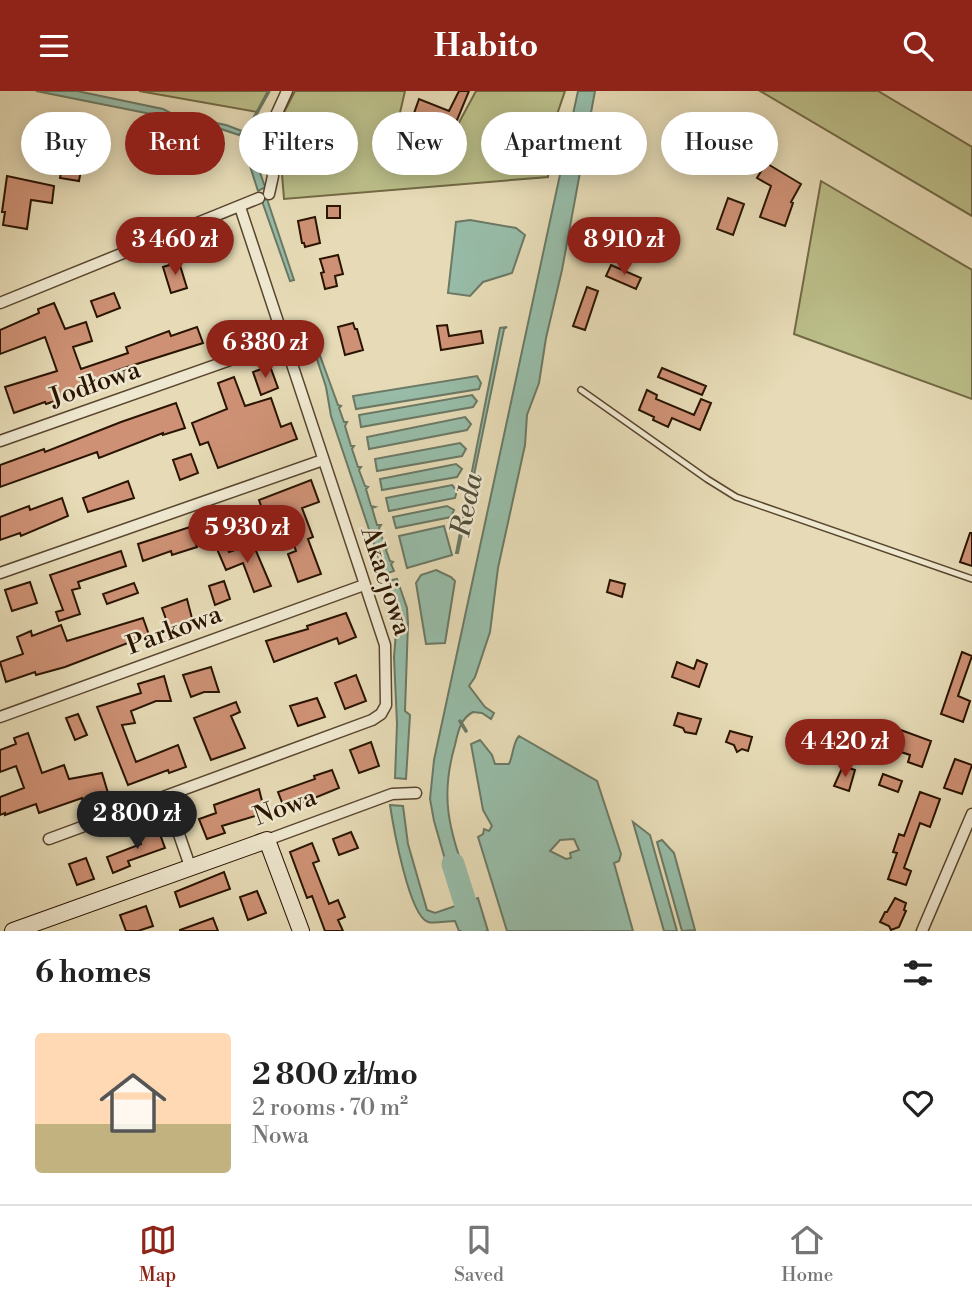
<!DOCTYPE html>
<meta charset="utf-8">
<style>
body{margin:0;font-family:"Libre Bodoni",serif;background:#f6f6f6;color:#222;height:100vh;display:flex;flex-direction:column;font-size:26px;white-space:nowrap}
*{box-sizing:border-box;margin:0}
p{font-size:23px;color:#767676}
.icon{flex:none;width:38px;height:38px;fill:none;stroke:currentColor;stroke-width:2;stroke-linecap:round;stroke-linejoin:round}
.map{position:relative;height:840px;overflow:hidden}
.panel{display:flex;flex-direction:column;background:#fff;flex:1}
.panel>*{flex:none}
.banner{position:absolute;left:21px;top:21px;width:931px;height:63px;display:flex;gap:14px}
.price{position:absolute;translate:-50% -60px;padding:0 16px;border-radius:24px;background:#8f2418;color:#fff;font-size:23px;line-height:46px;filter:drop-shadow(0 2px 4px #0008)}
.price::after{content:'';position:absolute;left:50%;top:42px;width:21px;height:16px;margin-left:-10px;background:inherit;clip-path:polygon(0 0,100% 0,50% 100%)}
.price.current{background:#222;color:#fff}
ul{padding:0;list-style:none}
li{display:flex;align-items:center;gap:21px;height:175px;padding:0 35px}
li+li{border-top:2px solid #e0e0e0}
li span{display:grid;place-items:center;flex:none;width:196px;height:140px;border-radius:7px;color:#555}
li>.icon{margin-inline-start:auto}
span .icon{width:84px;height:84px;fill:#fffc;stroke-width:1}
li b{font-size:30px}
h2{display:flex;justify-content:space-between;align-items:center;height:84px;padding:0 35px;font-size:30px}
.tag{padding:0 24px;border-radius:32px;background:#fff;box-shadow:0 4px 18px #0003;font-size:24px;line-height:63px}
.tag.current{background:#8f2418;color:#fff}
header{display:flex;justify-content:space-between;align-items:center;height:91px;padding:0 35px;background:#8f2418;color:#fff;font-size:32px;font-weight:700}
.tab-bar{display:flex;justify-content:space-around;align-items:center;height:98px;border-top:2px solid #e0e0e0;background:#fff;font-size:19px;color:#767676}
.tab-bar a{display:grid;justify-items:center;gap:4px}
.tab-bar .current{color:#8f2418}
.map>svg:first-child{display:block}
.green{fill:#bbbe89;stroke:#726945;stroke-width:2}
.water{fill:#97bca8;stroke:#6b7965;stroke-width:2;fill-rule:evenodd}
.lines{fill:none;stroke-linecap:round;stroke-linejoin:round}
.stream{stroke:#6b7965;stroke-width:3.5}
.river{stroke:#97bca8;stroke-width:23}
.building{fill:#ce9175;stroke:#2a1401;stroke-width:2}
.lane-casing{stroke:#59462e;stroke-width:8}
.street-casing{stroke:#59462e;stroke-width:13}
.secondary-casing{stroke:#2a1401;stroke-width:18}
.lane{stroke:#efe8d0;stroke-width:5}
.street{stroke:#efe8d0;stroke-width:10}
.secondary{stroke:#efe8d0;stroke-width:16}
.labels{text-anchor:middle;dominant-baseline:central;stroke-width:5;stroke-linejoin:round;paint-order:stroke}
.street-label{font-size:26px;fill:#2a1401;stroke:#efe8d0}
.water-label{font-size:28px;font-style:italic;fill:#504f3b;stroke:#efe8d0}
</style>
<header><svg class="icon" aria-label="menu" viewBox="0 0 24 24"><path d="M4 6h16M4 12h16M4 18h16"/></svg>Habito<svg class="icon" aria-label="search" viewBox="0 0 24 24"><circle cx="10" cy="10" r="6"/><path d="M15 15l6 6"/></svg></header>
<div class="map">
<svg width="972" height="840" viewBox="0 0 972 840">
<rect width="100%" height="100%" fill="#e6dbb6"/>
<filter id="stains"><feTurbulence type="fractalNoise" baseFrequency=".00286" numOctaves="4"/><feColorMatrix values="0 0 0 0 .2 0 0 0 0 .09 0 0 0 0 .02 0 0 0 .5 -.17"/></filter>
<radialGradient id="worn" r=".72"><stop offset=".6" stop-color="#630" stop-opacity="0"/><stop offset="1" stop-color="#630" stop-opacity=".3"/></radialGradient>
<path class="green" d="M 139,0 L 268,0 L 257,21 Z
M 295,0 L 405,0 L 399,26 L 449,50 L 476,0 L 565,0 L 549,47 L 548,86 L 284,108 L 278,33 Z
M 760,0 L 878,0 L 972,56 L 972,125 Z
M 821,90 L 972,179 L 972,308 L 794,243 Z"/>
<path class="water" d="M 36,0 L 77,0 L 163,18 L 171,22 L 171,27 Z
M 578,0 L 595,0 L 562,179 L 546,247 L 539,292 L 527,324 L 525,354 L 498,477 L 490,541 L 475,586 L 469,595 L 485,616 L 494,622 L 491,628 L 482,622 L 473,621 C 460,628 458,641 455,654 C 438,712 452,744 470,798 L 455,803 L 434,730 L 430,708 L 434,669 Z
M 177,24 L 226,34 L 242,40 L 239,44 L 218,37 L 177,28 Z
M 247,44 L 265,96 L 258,100 L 241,47 Z
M 267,108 L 294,189 L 290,190 L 262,110 Z
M 470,129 L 516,137 L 525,144 L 512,182 L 483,191 L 470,205 L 448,202 L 456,131 Z
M 507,236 L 504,238 L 458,462 L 456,462 L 500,237 Z
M 315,262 L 319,262 L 338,314 L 341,315 L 339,317 L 344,331 L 347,331 L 345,335 L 351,355 L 354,355 L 352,358 L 358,376 L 361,376 L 359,379 L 365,395 L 368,396 L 366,398 L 371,415 L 375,416 L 372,417 L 377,434 L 381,434 L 379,437 L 385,456 L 388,456 L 386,459 L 390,470 L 393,471 L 391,473 L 394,480 L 385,483 L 382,477 L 331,325 L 326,296 Z
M 477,285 L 481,292 L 479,298 L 356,318 L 353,305 Z
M 472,304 L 477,310 L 473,316 L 361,336 L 359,324 Z
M 465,326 L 471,333 L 467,339 L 369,358 L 367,346 Z
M 460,352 L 466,358 L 462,365 L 377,380 L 375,368 Z
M 456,373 L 462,378 L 457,386 L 382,399 L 380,388 Z
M 452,394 L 457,400 L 455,407 L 389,420 L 386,407 Z
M 447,415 L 454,419 L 451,426 L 396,437 L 393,426 Z
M 444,435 L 452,464 L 407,477 L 399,445 Z
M 436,479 L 451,486 L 455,490 L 445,552 L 426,553 L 416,492 L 421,484 Z
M 397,488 L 407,517 L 408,532 L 405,620 L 410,624 L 406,688 L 395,687 L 397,633 L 394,566 L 397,529 L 387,490 Z
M 519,645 L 597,690 L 621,763 L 619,770 L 614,772 L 633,840 L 507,840 L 478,746 L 483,743 L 484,738 L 489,740 L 492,735 L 483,719 L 471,653 L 480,649 L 492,664 L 495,673 L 509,673 C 513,665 513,651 519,645 ZM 574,748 L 579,759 L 570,762 L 571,767 L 566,768 L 550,760 L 560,749 Z
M 390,714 L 403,715 L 408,753 L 427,819 L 435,822 L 478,807 L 488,840 L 459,840 L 455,830 C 447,830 434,833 428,831 C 409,825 393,734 390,714 Z
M 633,731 L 650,744 L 677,840 L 664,840 Z
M 662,749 L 674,762 L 695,839 L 682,840 L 657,751 Z"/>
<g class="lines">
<path class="stream" d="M 244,45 L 269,0
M 460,630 L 466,640"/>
<path class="river" d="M 453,773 L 474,840"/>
</g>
<path class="building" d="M 459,0 L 469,0 L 455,34 L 436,27 L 433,36 L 412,28 L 419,8 L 449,20 Z
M 64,65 L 83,68 L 79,90 L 60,87 Z
M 766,72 L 801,93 L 791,111 L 793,112 L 785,135 L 760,126 L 771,95 L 757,87 Z
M 7,85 L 54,95 L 52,112 L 31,109 L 27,138 L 3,134 L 5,121 L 2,121 Z
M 728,107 L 744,113 L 733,144 L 717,138 Z
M 327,115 L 340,115 L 340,127 L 327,127 Z
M 315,126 L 320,152 L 305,156 L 304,152 L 302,152 L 298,130 Z
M 338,164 L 343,183 L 335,185 L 337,195 L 325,198 L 321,182 L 324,181 L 320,168 Z
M 179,171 L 187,197 L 171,202 L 163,176 Z
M 611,174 L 641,187 L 636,198 L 606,185 Z
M 587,196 L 598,200 L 585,239 L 573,235 Z
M 114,202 L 120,217 L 97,226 L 91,210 Z
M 54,212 L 65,238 L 86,231 L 92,250 L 73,256 L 81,278 L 128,262 L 126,256 L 169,240 L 171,245 L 197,236 L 203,252 L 121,278 L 113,281 L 111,285 L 86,292 L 87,296 L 60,305 L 61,308 L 46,313 L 45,311 L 14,322 L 5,296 L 57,280 L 45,246 L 0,263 L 0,239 L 39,222 L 38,218 Z
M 353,232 L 355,238 L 357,238 L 363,259 L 345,264 L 338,236 Z
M 447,234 L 449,245 L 481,240 L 483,252 L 441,259 L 437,235 Z
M 270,275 L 278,297 L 261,304 L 253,281 Z
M 662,277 L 706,295 L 702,304 L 658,286 Z
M 234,286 L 245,315 L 271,307 L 281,336 L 291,332 L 297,348 L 218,377 L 208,351 L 200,354 L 192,332 L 227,318 L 218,292 Z
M 647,299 L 657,304 L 656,308 L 694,324 L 701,308 L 711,312 L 700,339 L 672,327 L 668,336 L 653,329 L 654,326 L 639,319 Z
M 176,312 L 185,337 L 163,344 L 163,342 L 99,367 L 97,361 L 0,396 L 0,374 L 44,358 L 45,361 L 121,331 Z
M 191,363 L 198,382 L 180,389 L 173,369 Z
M 311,389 L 319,411 L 302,417 L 313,446 L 308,448 L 321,483 L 298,491 L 288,463 L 296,460 L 282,420 L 265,426 L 259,409 Z
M 128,390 L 134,407 L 88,421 L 83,407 Z
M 62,407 L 68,425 L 21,445 L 20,442 L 0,449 L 0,426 L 29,415 L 30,419 Z
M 190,436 L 197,456 L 172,464 L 171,460 L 143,470 L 138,453 Z
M 970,442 L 972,442 L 972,475 L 960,471 Z
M 253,453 L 271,495 L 254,501 L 243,472 L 226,479 L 217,458 L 226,455 L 229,461 Z
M 121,460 L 126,475 L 78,491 L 80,497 L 72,499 L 80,523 L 59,530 L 56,521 L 63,519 L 50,484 Z
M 610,489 L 625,493 L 622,506 L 607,501 Z
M 224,490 L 230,508 L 215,514 L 209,495 Z
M 30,491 L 37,512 L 12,520 L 5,499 Z
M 134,492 L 138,502 L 107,513 L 103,503 Z
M 187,508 L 193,531 L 170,539 L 162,517 Z
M 346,522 L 356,546 L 339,553 L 337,547 L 274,571 L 266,550 L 308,538 L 307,535 Z
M 143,527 L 149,544 L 65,576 L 36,584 L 35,581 L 6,591 L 0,571 L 23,563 L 17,546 L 31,540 L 32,545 L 61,534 L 67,550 Z
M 962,561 L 972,565 L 958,605 L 970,610 L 963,631 L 941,623 Z
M 697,569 L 707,573 L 699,596 L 672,586 L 677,571 L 694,578 Z
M 211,576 L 219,601 L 204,601 L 191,606 L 183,584 Z
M 356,584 L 366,610 L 345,618 L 335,592 Z
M 164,585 L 171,610 L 156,610 L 131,620 L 135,632 L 122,634 L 136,671 L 178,654 L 186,676 L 169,682 L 168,679 L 128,694 L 97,616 L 141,602 L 138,593 Z
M 317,607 L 325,626 L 298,635 L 290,615 Z
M 236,611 L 240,621 L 231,625 L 245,657 L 211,669 L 194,627 Z
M 678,622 L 701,628 L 696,643 L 685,641 L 683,637 L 674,634 Z
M 78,623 L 87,644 L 75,649 L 66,627 Z
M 898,638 L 931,650 L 922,676 L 908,671 L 910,664 L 886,656 L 890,641 L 896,643 Z
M 730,640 L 752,646 L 748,660 L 742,658 L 737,661 L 734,654 L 726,651 Z
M 28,642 L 42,682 L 64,674 L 69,688 L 102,682 L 108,702 L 83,710 L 82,707 L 39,722 L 36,713 L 5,724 L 5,722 L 0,724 L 0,706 L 24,697 L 16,675 L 0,681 L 0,659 L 16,653 L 14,647 Z
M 371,651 L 379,675 L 359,682 L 350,659 Z
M 955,668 L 972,674 L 962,703 L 944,697 Z
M 843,675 L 855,679 L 849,700 L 834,695 Z
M 332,679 L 339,697 L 285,719 L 278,701 L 315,688 L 314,685 Z
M 883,683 L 902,690 L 898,701 L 879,694 Z
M 259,698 L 265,722 L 222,735 L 225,742 L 207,748 L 199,728 L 216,722 L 214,714 Z
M 920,701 L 940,708 L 930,736 L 920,732 L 904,777 L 911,780 L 906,794 L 888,788 L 897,762 L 893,761 L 899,743 L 904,745 Z
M 185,709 L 191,726 L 183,730 L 176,712 Z
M 158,738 L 165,757 L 128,770 L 130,775 L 113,782 L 107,766 L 141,753 L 138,746 Z
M 351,741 L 358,757 L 339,764 L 333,748 Z
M 312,752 L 319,770 L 313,772 L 329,813 L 338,809 L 345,826 L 338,829 L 343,840 L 325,840 L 312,805 L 307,807 L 290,761 Z
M 86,767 L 94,788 L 77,794 L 69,773 Z
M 224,781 L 230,798 L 180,816 L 175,801 Z
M 257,800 L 266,822 L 248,829 L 240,806 Z
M 895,807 L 906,812 L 904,819 L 906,820 L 899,836 L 891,839 L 889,835 L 880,831 L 885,821 L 887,821 Z
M 146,815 L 153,835 L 138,840 L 126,840 L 120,824 Z
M 213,827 L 218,840 L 180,840 L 180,839 Z"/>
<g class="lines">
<defs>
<path id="lane" d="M 581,299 L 707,388 L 736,406 L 972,488"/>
<path id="street" d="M 269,103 L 273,85 L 266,46 L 287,0
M 0,212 L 259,107
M 0,350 L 284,250
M 0,482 L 323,369
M 0,626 L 364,494
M 166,706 L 190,775
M 49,748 L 372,629 L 381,623 L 386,614 L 385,554 L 240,116
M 267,749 L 392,703 L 416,702
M 922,840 L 972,723"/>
<path id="secondary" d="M 13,840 L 267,749 L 301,840"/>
</defs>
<use href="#lane" class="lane-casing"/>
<use href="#street" class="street-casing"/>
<use href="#secondary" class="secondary-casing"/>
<use href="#lane" class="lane"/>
<use href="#street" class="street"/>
<use href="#secondary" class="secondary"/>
</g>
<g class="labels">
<g class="street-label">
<text transform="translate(95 293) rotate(-19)">Jodłowa</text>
<text transform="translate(386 490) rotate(72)">Akacjowa</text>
<text transform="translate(174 539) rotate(-20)">Parkowa</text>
<text transform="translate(285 716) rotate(-20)">Nowa</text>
</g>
<g class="water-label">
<text transform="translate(467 414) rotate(-78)">Reda</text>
</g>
</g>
<rect width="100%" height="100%" filter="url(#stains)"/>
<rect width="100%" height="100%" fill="url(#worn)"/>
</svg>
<b class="price" style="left:175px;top:186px">3 460 zł</b>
<b class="price" style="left:624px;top:186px">8 910 zł</b>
<b class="price" style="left:265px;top:289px">6 380 zł</b>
<b class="price" style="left:247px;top:474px">5 930 zł</b>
<b class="price" style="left:845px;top:688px">4 420 zł</b>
<b class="price current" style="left:137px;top:760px">2 800 zł</b>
<div class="banner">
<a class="tag">Buy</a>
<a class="tag current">Rent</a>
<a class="tag">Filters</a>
<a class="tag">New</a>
<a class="tag">Apartment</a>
<a class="tag">House</a>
</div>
</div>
<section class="panel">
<h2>6 homes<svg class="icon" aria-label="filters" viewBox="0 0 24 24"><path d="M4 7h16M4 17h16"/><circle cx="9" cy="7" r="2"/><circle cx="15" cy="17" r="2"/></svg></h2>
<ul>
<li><span style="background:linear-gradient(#ffd9b3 65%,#c2b280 0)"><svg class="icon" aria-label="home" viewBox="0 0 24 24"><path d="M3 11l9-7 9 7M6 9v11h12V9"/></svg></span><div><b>2 800 zł/mo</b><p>2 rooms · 70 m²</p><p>Nowa</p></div><svg class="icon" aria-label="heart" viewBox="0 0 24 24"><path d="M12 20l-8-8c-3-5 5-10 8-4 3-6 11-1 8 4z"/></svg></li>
</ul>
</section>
<nav class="tab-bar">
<a class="current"><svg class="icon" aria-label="map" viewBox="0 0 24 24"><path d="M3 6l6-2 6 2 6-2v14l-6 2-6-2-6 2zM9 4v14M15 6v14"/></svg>Map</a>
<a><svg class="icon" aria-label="saved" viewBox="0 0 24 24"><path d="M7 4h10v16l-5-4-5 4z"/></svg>Saved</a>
<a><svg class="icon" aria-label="home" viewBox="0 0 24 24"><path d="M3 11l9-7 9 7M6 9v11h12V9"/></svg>Home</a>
</nav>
